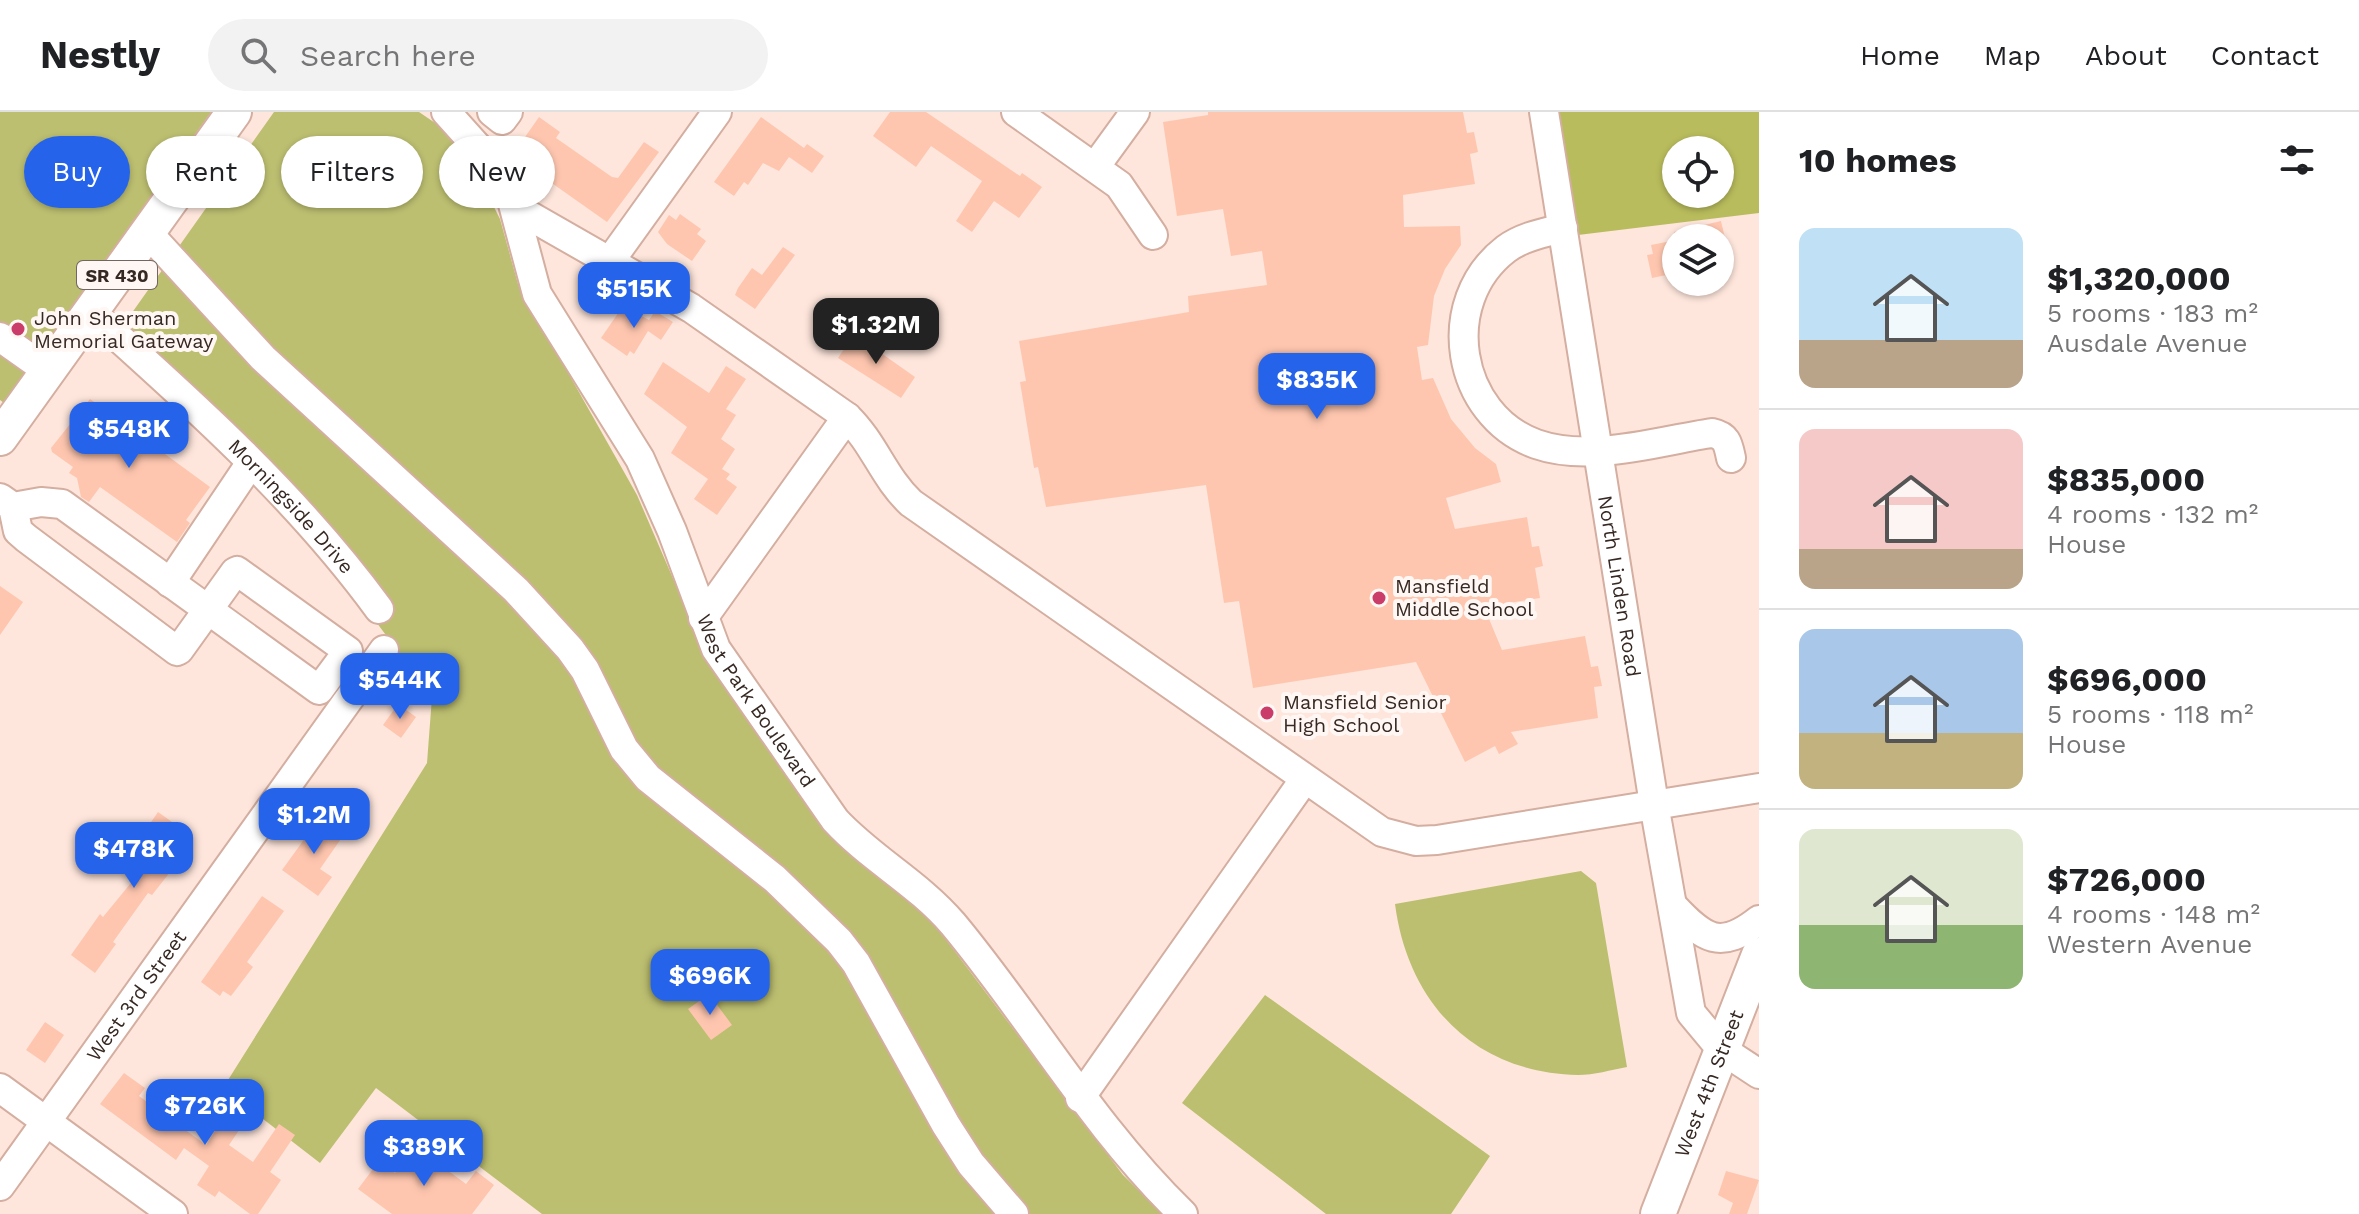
<!DOCTYPE html>
<meta charset="utf-8">
<style>
body{margin:0;font-family:"Work Sans",sans-serif;background:#f2f2f2;color:#202124;height:100vh;display:flex;flex-direction:column;font-size:30px;white-space:nowrap}
*{box-sizing:border-box;margin:0}
p{font-size:26px;color:#757577}
.icon{flex:none;width:44px;height:44px;fill:none;stroke:currentColor;stroke-width:2;stroke-linecap:round;stroke-linejoin:round}
.map{position:relative;flex:1;overflow:hidden}
.panel{display:flex;flex-direction:column;background:#fff;width:600px}
.panel>*{flex:none}
.top-card{position:absolute;left:24px;top:24px;width:760px;height:72px;display:flex;gap:16px}
.controls{position:absolute;left:1662px;top:24px;display:grid;gap:16px}
.controls a{display:grid;place-items:center;width:72px;height:72px;border-radius:50%;background:#fff;box-shadow:0 2px 6px #0004;font-size:40px}
.price{position:absolute;translate:-50% -68px;padding:0 18px;border-radius:16px;background:#2563eb;color:#fff;font-size:26px;line-height:52px;filter:drop-shadow(0 2px 4px #0008)}
.price::after{content:'';position:absolute;left:50%;top:48px;width:24px;height:18px;margin-left:-12px;background:inherit;clip-path:polygon(0 0,100% 0,50% 100%)}
.price.current{background:#222;color:#fff}
ul{padding:0;list-style:none}
li{display:flex;align-items:center;gap:24px;height:200px;padding:0 40px}
li+li{border-top:2px solid #e0e0e0}
li span{display:grid;place-items:center;flex:none;width:224px;height:160px;border-radius:16px;color:#555}
li>.icon{margin-inline-start:auto}
span .icon{width:96px;height:96px;fill:#fffc;stroke-width:1}
li b{font-size:34px}
h2{display:flex;justify-content:space-between;align-items:center;height:96px;padding:0 40px;font-size:34px}
.tag{padding:0 28px;border-radius:36px;background:#fff;box-shadow:0 2px 6px #0004;font-size:28px;line-height:72px}
.tag.current{background:#2563eb;color:#fff}
header{display:flex;align-items:center;gap:48px;box-sizing:border-box;height:112px;padding:0 40px;background:#fff;border-bottom:2px solid #e0e0e0}
header strong{font-size:38px}
nav{display:flex;gap:44px;margin-inline-start:auto;font-size:28px}
.search{width:560px;height:72px;background:#f2f2f2;display:flex;align-items:center;gap:20px;box-sizing:border-box;padding:0 28px;border-radius:44px;color:#757577;font-size:30px}
main{display:flex;flex:1;min-height:0}
.map>svg:first-child{display:block}
.green{fill:#bcbf70}
.forest{fill:#b9bc5c;fill-rule:evenodd}
.building{fill:#fec6af}
.lines{fill:none;stroke-linecap:round;stroke-linejoin:round}
.minor-casing{stroke:#d4aea0;stroke-width:32}
.major-casing{stroke:#d4aea0;stroke-width:38}
.minor{stroke:#fff;stroke-width:28}
.major{stroke:#fff;stroke-width:34}
.poi-dot{fill:#ca3c69;stroke:#fff7f4;stroke-width:3}
.labels{text-anchor:middle;dominant-baseline:central;stroke-width:8;stroke-linejoin:round;paint-order:stroke}
.shield{fill:#fff7f4;stroke:#726661;stroke-width:2}
.shield-label{font-size:18px;font-weight:bold;fill:#362822}
.poi-label{font-size:20px;fill:#362822;stroke:#fff7f4;text-anchor:start}
.street-label{font-size:20px;fill:#362822;stroke:#fff7f4}
</style>
<header>
<strong>Nestly</strong>
<div class="search"><svg class="icon" aria-label="search" viewBox="0 0 24 24"><circle cx="10" cy="10" r="6"/><path d="M15 15l6 6"/></svg>Search here</div>
<nav><a>Home</a><a>Map</a><a>About</a><a>Contact</a></nav>
</header>
<main>
<div class="map">
<svg width="1759" height="1102" viewBox="0 0 1759 1102">
<rect width="100%" height="100%" fill="#fee6dc"/>
<path class="green" d="M 0,0 L 211,0 L 4,291 L 0,288 Z
M 274,0 L 419,0 L 441,15 L 479,65 L 500,107 L 518,172 L 637,383 L 713,559 L 819,710 L 859,750 L 908,785 L 929,805 L 1123,1063 L 1163,1102 L 542,1102 L 376,976 L 320,1051 L 223,976 L 427,651 L 432,585 L 333,452 L 112,229 Z
M 1581,759 L 1596,771 L 1627,955 C 1611,958 1594,963 1578,963 C 1475,961 1408,892 1395,792 Z
M 1265,883 L 1490,1044 L 1451,1102 L 1326,1102 L 1182,991 Z"/>
<path class="forest" d="M 1559,0 L 1759,0 L 1759,101 L 1578,123 ZM 1676,38 L 1720,38 L 1720,82 L 1676,82 Z"/>
<path class="building" d="M 890,0 L 926,0 L 1020,64 L 1022,61 L 1042,75 L 1019,106 L 994,89 L 972,120 L 956,109 L 982,69 L 931,34 L 916,55 L 873,24 Z
M 1208,0 L 1463,0 L 1467,21 L 1474,20 L 1478,40 L 1470,42 L 1475,72 L 1403,83 L 1404,115 L 1460,114 L 1461,133 L 1445,157 L 1434,184 L 1428,233 L 1417,235 L 1422,268 L 1433,266 L 1451,307 L 1475,336 L 1496,352 L 1501,370 L 1446,386 L 1455,417 L 1527,405 L 1532,435 L 1539,434 L 1543,454 L 1535,456 L 1540,486 L 1484,495 L 1502,538 L 1585,524 L 1591,555 L 1598,554 L 1602,574 L 1594,575 L 1598,606 L 1511,620 L 1518,632 L 1499,642 L 1495,634 L 1465,650 L 1416,550 L 1253,576 L 1239,489 L 1224,491 L 1206,373 L 1046,395 L 1038,355 L 1034,356 L 1020,270 L 1026,269 L 1019,229 L 1189,200 L 1188,184 L 1267,173 L 1262,139 L 1231,144 L 1223,97 L 1177,104 L 1163,10 L 1208,3 Z
M 539,5 L 560,20 L 556,26 L 612,65 L 618,66 L 644,30 L 659,40 L 607,110 L 546,67 L 550,59 L 518,35 Z
M 761,5 L 804,36 L 807,32 L 824,44 L 812,61 L 789,45 L 779,59 L 763,51 L 748,73 L 744,70 L 734,84 L 714,70 Z
M 680,102 L 701,117 L 697,122 L 706,129 L 692,149 L 667,132 L 658,120 L 669,103 L 676,108 Z
M 1721,109 L 1725,126 L 1674,126 L 1674,120 Z
M 1676,128 L 1676,161 L 1652,166 L 1647,143 L 1653,142 L 1651,133 Z
M 783,135 L 795,143 L 755,197 L 735,183 L 738,176 L 752,156 L 762,163 Z
M 623,194 L 649,208 L 655,199 L 673,210 L 661,228 L 648,219 L 634,242 L 630,239 L 627,244 L 601,226 Z
M 854,222 L 915,265 L 901,286 L 838,246 Z
M 663,250 L 709,281 L 726,254 L 746,267 L 726,297 L 736,303 L 721,327 L 735,337 L 722,357 L 730,362 L 726,367 L 737,375 L 717,403 L 694,387 L 708,367 L 671,341 L 687,315 L 644,282 Z
M 90,287 L 210,375 L 186,408 L 190,411 L 177,430 L 100,375 L 89,390 L 81,385 L 77,366 L 69,361 L 73,355 L 52,340 L 51,336 Z
M 0,474 L 23,490 L 0,523 Z
M 398,592 L 416,605 L 401,626 L 383,613 Z
M 158,700 L 192,724 L 167,764 L 152,783 L 148,781 L 113,830 L 116,832 L 95,861 L 71,843 L 100,802 L 103,805 L 153,744 L 136,732 Z
M 321,704 L 345,721 L 320,757 L 332,765 L 318,784 L 282,758 Z
M 262,784 L 284,799 L 247,850 L 253,855 L 231,884 L 223,879 L 220,884 L 201,870 Z
M 709,882 L 732,913 L 711,928 L 688,897 Z
M 45,910 L 64,923 L 45,951 L 26,938 Z
M 124,961 L 145,976 L 139,984 L 206,1033 L 229,997 L 246,1008 L 229,1033 L 253,1050 L 279,1012 L 295,1023 L 270,1060 L 281,1068 L 258,1102 L 250,1102 L 219,1079 L 215,1085 L 197,1073 L 209,1054 L 184,1036 L 176,1048 L 100,992 Z
M 415,1034 L 466,1072 L 476,1059 L 494,1073 L 472,1102 L 392,1102 L 358,1077 L 379,1049 L 395,1061 Z
M 1726,1059 L 1759,1068 L 1747,1102 L 1729,1102 L 1733,1091 L 1718,1083 Z"/>
<g class="lines">
<defs>
<g id="minor">
<path id="s1" d="M 446,0 L 482,40 L 510,81 L 537,182 L 640,347 L 672,419 L 716,537 L 835,708 C 871,747 918,771 953,812 C 1032,907 1093,1015 1183,1102"/>
<path d="M 492,0 L 502,8 L 508,0"/>
<path d="M 1016,0 L 1119,73 L 1153,123"/>
<path id="s2" d="M 1544,0 L 1654,692 L 1691,901 L 1721,937 L 1759,962"/>
<path d="M 1095,55 L 1135,0"/>
<path d="M 516,96 L 691,196 L 847,305 C 874,331 884,366 911,391 L 1382,720 L 1416,729 L 1437,728 L 1759,676"/>
<path d="M 1563,116 C 1543,121 1522,125 1506,137 C 1437,190 1456,303 1536,332 C 1590,351 1658,329 1712,321 C 1727,324 1728,332 1731,346"/>
<path d="M 147,120 L 263,246 L 516,478 L 570,537 L 585,558 L 624,637 L 648,666 L 775,767 L 839,829 L 856,851 L 946,1013 L 971,1052 L 1014,1102"/>
<path d="M 610,149 L 717,0"/>
<path id="s3" d="M 90,200 C 192,291 298,386 379,497"/>
<path d="M 0,225 L 48,259"/>
<path d="M 0,386 L 13,395 L 18,419 L 26,426 L 177,539 L 179,538 L 235,460 L 237,459 L 348,539 L 319,578 L 62,392 L 41,390 L 13,395"/>
<path d="M 170,471 L 250,352"/>
<path d="M 703,506 L 847,305"/>
<path d="M 1673,794 C 1704,827 1720,839 1759,808"/>
<path d="M 0,976 L 173,1102"/>
<path d="M 1080,986 L 1304,668"/>
<path id="s4" d="M 0,1074 L 384,538"/>
</g>
<g id="major">
<path d="M 0,326 L 234,0"/>
<path id="s5" d="M 1658,1102 L 1759,843"/>
</g>
</defs>
<use href="#minor" class="minor-casing"/>
<use href="#major" class="major-casing"/>
<use href="#minor" class="minor"/>
<use href="#major" class="major"/>
</g>
<g class="poi-dot">
<circle cx="18" cy="217" r="8"/>
<circle cx="1379" cy="486" r="8"/>
<circle cx="1267" cy="601" r="8"/>
</g>
<g class="labels">
<rect class="shield" x="77" y="149" width="80" height="28" rx="6"/>
<g class="shield-label">
<text x="117" y="163">SR 430</text>
</g>
<g class="poi-label">
<text x="34" y="206">John Sherman<tspan x="34" dy="23">Memorial Gateway</tspan></text>
<text x="1395" y="474">Mansfield<tspan x="1395" dy="23">Middle School</tspan></text>
<text x="1283" y="590">Mansfield Senior<tspan x="1283" dy="23">High School</tspan></text>
</g>
<g class="street-label">
<text stroke="none"><textPath href="#s3" startOffset="280">Morningside Drive</textPath></text>
<text stroke="none"><textPath href="#s2" startOffset="480">North Linden Road</textPath></text>
<text stroke="none"><textPath href="#s1" startOffset="672">West Park Boulevard</textPath></text>
<text stroke="none"><textPath href="#s4" startOffset="234">West 3rd Street</textPath></text>
<text stroke="none"><textPath href="#s5" startOffset="140">West 4th Street</textPath></text>
</g>
</g>
</svg>
<div class="controls">
<a><svg class="icon" aria-label="locate" viewBox="0 0 24 24"><circle cx="12" cy="12" r="6"/><path d="M12 2v4M12 18v4M2 12h4M18 12h4"/></svg></a>
<a><svg class="icon" aria-label="layers" viewBox="0 0 24 24"><path d="M12 4l9 5-9 5-9-5zM3 14l9 5 9-5"/></svg></a>
</div>
<b class="price" style="left:634px;top:218px">$515K</b>
<b class="price current" style="left:876px;top:254px">$1.32M</b>
<b class="price" style="left:1317px;top:309px">$835K</b>
<b class="price" style="left:129px;top:358px">$548K</b>
<b class="price" style="left:400px;top:609px">$544K</b>
<b class="price" style="left:314px;top:744px">$1.2M</b>
<b class="price" style="left:134px;top:778px">$478K</b>
<b class="price" style="left:710px;top:905px">$696K</b>
<b class="price" style="left:205px;top:1035px">$726K</b>
<b class="price" style="left:424px;top:1076px">$389K</b>
<div class="top-card">
<a class="tag current">Buy</a>
<a class="tag">Rent</a>
<a class="tag">Filters</a>
<a class="tag">New</a>
</div>
</div>
<section class="panel">
<h2>10 homes<svg class="icon" aria-label="filters" viewBox="0 0 24 24"><path d="M4 7h16M4 17h16"/><circle cx="9" cy="7" r="2"/><circle cx="15" cy="17" r="2"/></svg></h2>
<ul>
<li><span style="background:linear-gradient(#bfe0f5 70%,#b9a48a 0)"><svg class="icon" aria-label="home" viewBox="0 0 24 24"><path d="M3 11l9-7 9 7M6 9v11h12V9"/></svg></span><div><b>$1,320,000</b><p>5 rooms · 183 m²</p><p>Ausdale Avenue</p></div></li>
<li><span style="background:linear-gradient(#f6c9c9 75%,#b9a48a 0)"><svg class="icon" aria-label="home" viewBox="0 0 24 24"><path d="M3 11l9-7 9 7M6 9v11h12V9"/></svg></span><div><b>$835,000</b><p>4 rooms · 132 m²</p><p>House</p></div></li>
<li><span style="background:linear-gradient(#a9c7e8 65%,#c2b280 0)"><svg class="icon" aria-label="home" viewBox="0 0 24 24"><path d="M3 11l9-7 9 7M6 9v11h12V9"/></svg></span><div><b>$696,000</b><p>5 rooms · 118 m²</p><p>House</p></div></li>
<li><span style="background:linear-gradient(#dfe7d0 60%,#8fb573 0)"><svg class="icon" aria-label="home" viewBox="0 0 24 24"><path d="M3 11l9-7 9 7M6 9v11h12V9"/></svg></span><div><b>$726,000</b><p>4 rooms · 148 m²</p><p>Western Avenue</p></div></li>
</ul>
</section>
</main>
